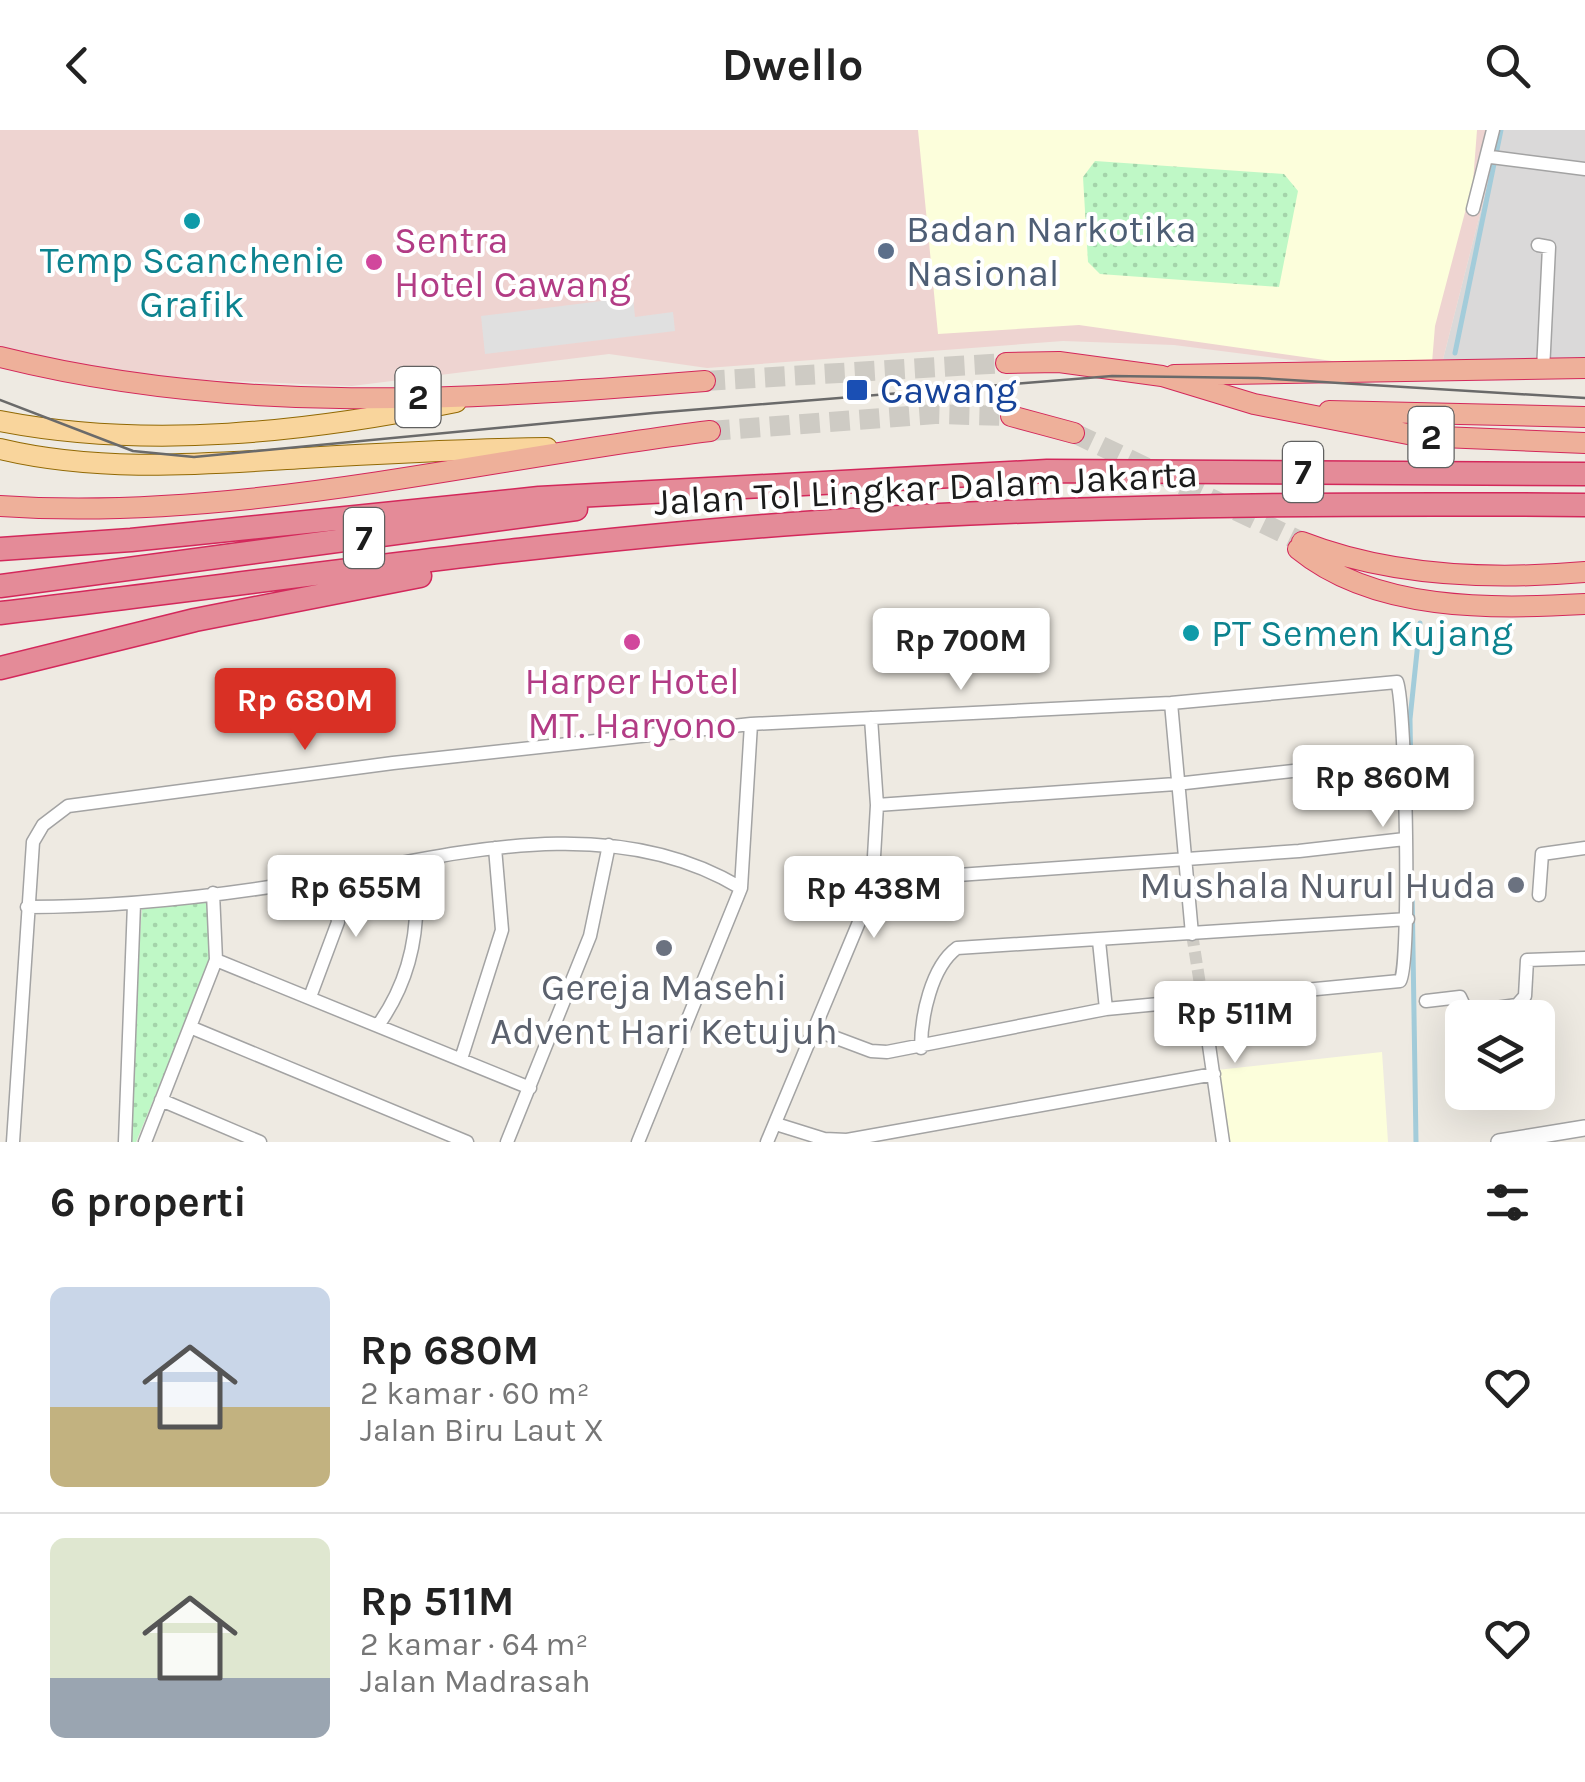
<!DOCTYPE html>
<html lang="id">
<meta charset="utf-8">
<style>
body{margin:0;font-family:Karla,sans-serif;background:#f6f6f6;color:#222;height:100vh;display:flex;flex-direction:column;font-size:38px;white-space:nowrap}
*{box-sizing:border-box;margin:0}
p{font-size:32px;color:#767676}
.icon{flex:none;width:55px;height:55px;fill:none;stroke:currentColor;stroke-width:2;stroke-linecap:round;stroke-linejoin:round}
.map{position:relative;height:1012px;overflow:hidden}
.panel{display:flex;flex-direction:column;background:#fff;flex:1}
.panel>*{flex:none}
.fabs{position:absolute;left:1445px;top:870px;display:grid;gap:20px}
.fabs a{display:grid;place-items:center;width:110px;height:110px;border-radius:15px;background:#fff;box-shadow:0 10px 40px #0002;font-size:50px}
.price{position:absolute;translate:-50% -85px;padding:0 22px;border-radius:10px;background:#fff;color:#222;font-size:32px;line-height:65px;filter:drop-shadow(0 2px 5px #0008)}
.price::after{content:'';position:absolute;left:50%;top:60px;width:30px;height:22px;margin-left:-15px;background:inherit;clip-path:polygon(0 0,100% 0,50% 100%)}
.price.selected{background:#d93025;color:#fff}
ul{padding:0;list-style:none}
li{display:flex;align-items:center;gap:30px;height:250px;padding:0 50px}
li+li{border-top:2px solid #e0e0e0}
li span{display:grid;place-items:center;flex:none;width:280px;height:200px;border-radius:15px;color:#555}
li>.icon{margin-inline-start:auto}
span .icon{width:120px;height:120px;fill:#fffc;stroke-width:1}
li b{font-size:42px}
h2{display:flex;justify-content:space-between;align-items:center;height:120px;padding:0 50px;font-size:42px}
header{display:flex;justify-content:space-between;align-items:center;height:130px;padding:0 50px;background:#fff;font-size:45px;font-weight:700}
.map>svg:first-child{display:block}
.residential{fill:#dad9d9}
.commercial{fill:#eed4d1}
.education{fill:#fcfedb}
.park{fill:url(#park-dots)}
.parking{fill:#e0e0e0}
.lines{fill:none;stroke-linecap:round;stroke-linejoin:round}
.stream{stroke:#a3ccda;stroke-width:5}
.minor-tunnel{stroke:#cecbc4;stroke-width:12;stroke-dasharray:12 6;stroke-linecap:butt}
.trunk-tunnel{stroke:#cecbc4;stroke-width:20;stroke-dasharray:20 10;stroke-linecap:butt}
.minor-casing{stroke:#a3a3a3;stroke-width:15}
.tertiary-casing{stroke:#a3a3a3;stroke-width:18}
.primary-casing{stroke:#916904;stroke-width:22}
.trunk-casing{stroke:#d3285b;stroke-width:22}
.motorway-casing{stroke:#d3285b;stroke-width:25}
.minor{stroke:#fff;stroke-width:12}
.tertiary{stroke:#fff;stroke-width:15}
.primary{stroke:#f9d59c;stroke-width:20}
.trunk{stroke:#eeb09a;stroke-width:20}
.motorway{stroke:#e48b98;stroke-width:22}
.tram{stroke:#6a6a6a;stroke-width:2.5}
.culture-dot{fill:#0f9aa8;stroke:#fff;stroke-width:4}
.service-dot{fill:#5c6f8a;stroke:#fff;stroke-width:4}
.hotel-dot{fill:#d1479c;stroke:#fff;stroke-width:4}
.transit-dot{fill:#1a4fb4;stroke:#fff;stroke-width:4}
.worship-dot{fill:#6b7280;stroke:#fff;stroke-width:4}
.labels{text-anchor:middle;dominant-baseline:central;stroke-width:8;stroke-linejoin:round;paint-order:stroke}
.shield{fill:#fff;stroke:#606060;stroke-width:2.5}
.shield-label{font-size:35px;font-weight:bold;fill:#1c1c1c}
.service-label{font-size:38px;fill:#4e5e75;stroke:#fff;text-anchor:start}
.hotel-label{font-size:38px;fill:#b23c85;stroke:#fff;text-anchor:start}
.culture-label{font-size:38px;fill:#0d838f;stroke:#fff}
.transit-label{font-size:38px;fill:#164399;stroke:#fff;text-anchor:start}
.street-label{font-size:38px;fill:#1c1c1c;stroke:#fff}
.worship-label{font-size:38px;fill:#5b616d;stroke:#fff;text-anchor:end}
</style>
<header><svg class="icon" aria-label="back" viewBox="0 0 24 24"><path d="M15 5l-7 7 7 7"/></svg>Dwello<svg class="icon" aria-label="search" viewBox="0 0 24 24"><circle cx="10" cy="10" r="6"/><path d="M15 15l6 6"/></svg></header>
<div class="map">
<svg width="1585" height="1012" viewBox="0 0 1585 1012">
<defs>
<pattern id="park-dots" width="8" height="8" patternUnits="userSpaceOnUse" patternTransform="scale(2.5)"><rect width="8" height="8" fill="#bff8c6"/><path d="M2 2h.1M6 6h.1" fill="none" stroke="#a4d4aa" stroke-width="1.8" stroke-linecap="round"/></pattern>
</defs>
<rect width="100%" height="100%" fill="#eeeae2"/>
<path class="residential" d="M 1496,0 L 1585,0 L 1585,245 L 1438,249 L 1494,29 Z"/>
<path class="commercial" d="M 0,0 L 1496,0 L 1494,29 L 1438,249 L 1174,215 L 1063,211 L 707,238 L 609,224 L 352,256 L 82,245 L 0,226 Z"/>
<path class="education" d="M 918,0 L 1477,0 L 1473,52 L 1435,196 L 1431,245 L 1079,195 L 938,204 Z
M 1382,922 L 1388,1012 L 1225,1012 L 1217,940 Z"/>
<path class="park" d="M 1095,31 L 1284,44 L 1298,61 L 1279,157 L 1100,144 L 1088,132 L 1083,47 Z
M 209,769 L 211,830 L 136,1012 L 126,1012 L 142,777 Z"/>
<path class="parking" d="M 633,167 L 635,187 L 673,182 L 675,201 L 485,224 L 481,186 Z"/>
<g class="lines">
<path class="stream" d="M 1455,223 L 1501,0
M 1411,654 L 1410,589 L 1420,493
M 1412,755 L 1416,1012"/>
<path class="minor-tunnel" d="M 1192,804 L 1202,867"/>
<path class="trunk-tunnel" d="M 705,251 L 1006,233
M 710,301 L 935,284 L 1011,286
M 1074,303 L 1302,412"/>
<defs>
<path id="minor" d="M 1491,27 L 1585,39
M 1473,79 L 1493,0
M 1538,115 L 1549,117 L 1543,241
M 1171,573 L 1192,804
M 877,675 L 1176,654 L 1401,629
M 873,751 L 1299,721 L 1405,709
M 1539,765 L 1542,724 L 1585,718
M 27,777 C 119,777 211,767 301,752 C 444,727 607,677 741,758
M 1099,811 L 1106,879
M 216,830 L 530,958
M 310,867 L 338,792 L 333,746
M 1202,867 L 1223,1012
M 1426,871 L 1460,867 L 1467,882 L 1517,875 L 1525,866 L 1527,830 L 1585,828
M 379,894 C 414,844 422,789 413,731
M 190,897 L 467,1012
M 921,918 C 921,887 931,837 957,818 L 1408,789
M 461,929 L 502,800 L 495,718
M 161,970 L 260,1012
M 776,994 L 824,1009 L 847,1010 L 1214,944
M 13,1012 L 33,712 L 43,695 L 68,676 L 393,633 L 751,594 L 1171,573 L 1397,552 C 1406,577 1411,838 1400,851 L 1106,879 L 887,922 L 871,921 L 815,900
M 125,1012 L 134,774
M 145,1012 L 216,830 L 213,763
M 507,1012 L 590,806 L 609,715
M 638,1012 L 741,758 L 751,594
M 767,1012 L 872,761 L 877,675 L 871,588"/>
<path id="tertiary" d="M 1499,1012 L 1585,998"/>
<path id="primary" d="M 0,291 C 149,320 308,302 456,272
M 0,319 C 100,343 202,334 304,328 C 385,323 466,319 547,318"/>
<path id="trunk" d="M 0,227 C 236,286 465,270 705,251
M 1006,233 L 1059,232 L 1162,246 L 1254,274 L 1418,306 L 1585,313
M 1174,245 L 1585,238
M 1329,281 L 1585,287
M 1011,286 L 1074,303
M 0,376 C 238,392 475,330 710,301
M 1302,412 C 1389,446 1493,450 1585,442
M 1298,419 C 1375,482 1492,479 1585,474"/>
<path id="motorway" d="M 0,419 L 131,410 L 539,368 L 1047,341 L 1585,344
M 0,456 L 576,379
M 0,483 C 272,451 544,411 818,392 C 1073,375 1329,373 1585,375
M 0,538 L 195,490 L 420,446"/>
</defs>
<use href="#minor" class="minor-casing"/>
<use href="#tertiary" class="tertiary-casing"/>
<use href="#primary" class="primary-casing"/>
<use href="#trunk" class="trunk-casing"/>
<use href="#motorway" class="motorway-casing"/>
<use href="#minor" class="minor"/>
<use href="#tertiary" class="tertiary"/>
<use href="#primary" class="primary"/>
<use href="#trunk" class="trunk"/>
<use href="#motorway" class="motorway"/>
<path class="tram" d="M 0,270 L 133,321 L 194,327 L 653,283 L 1112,246 L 1258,248 L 1585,268"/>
</g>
<g class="culture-dot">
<circle cx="192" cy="91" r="10"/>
<circle cx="1191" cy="503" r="10"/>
</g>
<circle class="service-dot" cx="886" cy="121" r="10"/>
<g class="hotel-dot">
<circle cx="374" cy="132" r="10"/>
<circle cx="632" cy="512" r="10"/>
</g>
<rect class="transit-dot" x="845" y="248" width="24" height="24" rx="5"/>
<g class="worship-dot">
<circle cx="1516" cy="755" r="10"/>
<circle cx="664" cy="818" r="10"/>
</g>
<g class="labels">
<g class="shield">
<rect x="395.5" y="237" width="45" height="60" rx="8"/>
<rect x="1408.5" y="277" width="45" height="60" rx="8"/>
<rect x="1283" y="312" width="40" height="60" rx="8"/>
<rect x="344" y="378" width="40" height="60" rx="8"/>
</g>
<g class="shield-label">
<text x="418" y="267">2</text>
<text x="1431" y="307">2</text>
<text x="1303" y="342">7</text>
<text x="364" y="408">7</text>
</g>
<g class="service-label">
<text x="906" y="99">Badan Narkotika<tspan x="906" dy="44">Nasional</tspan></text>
</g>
<g class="hotel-label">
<text x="394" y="110">Sentra<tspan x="394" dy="44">Hotel Cawang</tspan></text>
<text x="632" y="551" text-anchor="middle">Harper Hotel<tspan x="632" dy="44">MT. Haryono</tspan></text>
</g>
<g class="culture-label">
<text x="192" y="130">Temp Scanchenie<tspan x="192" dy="44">Grafik</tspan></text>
<text x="1211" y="503" text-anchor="start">PT Semen Kujang</text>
</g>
<g class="transit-label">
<text x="880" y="260">Cawang</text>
</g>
<g class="street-label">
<text transform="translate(926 358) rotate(-3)">Jalan Tol Lingkar Dalam Jakarta</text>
</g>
<g class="worship-label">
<text x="1496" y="755">Mushala Nurul Huda</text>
<text x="664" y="857" text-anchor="middle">Gereja Masehi<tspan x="664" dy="44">Advent Hari Ketujuh</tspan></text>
</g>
</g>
</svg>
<div class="fabs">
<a><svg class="icon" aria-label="layers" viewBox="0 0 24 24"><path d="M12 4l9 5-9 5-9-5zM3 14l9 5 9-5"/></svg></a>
</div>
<b class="price" style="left:961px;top:563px">Rp 700M</b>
<b class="price selected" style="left:305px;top:623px">Rp 680M</b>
<b class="price" style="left:1383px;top:700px">Rp 860M</b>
<b class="price" style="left:356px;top:810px">Rp 655M</b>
<b class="price" style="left:874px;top:811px">Rp 438M</b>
<b class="price" style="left:1235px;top:936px">Rp 511M</b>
</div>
<section class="panel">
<h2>6 properti<svg class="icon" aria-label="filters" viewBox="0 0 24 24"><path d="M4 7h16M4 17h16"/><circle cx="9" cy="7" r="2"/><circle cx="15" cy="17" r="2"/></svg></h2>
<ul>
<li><span style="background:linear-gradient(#c9d6e8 60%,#c2b280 0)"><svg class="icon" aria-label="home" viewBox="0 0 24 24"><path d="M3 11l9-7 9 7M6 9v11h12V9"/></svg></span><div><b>Rp 680M</b><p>2 kamar · 60 m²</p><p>Jalan Biru Laut X</p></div><svg class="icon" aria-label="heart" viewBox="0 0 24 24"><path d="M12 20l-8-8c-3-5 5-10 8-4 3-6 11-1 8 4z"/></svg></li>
<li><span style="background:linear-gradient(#dfe7d0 70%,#9aa5b1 0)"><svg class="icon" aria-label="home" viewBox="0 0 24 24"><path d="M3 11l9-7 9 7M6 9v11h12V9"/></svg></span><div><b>Rp 511M</b><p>2 kamar · 64 m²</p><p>Jalan Madrasah</p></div><svg class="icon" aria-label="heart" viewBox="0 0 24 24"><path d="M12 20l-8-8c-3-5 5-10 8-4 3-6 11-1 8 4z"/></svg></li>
</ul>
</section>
